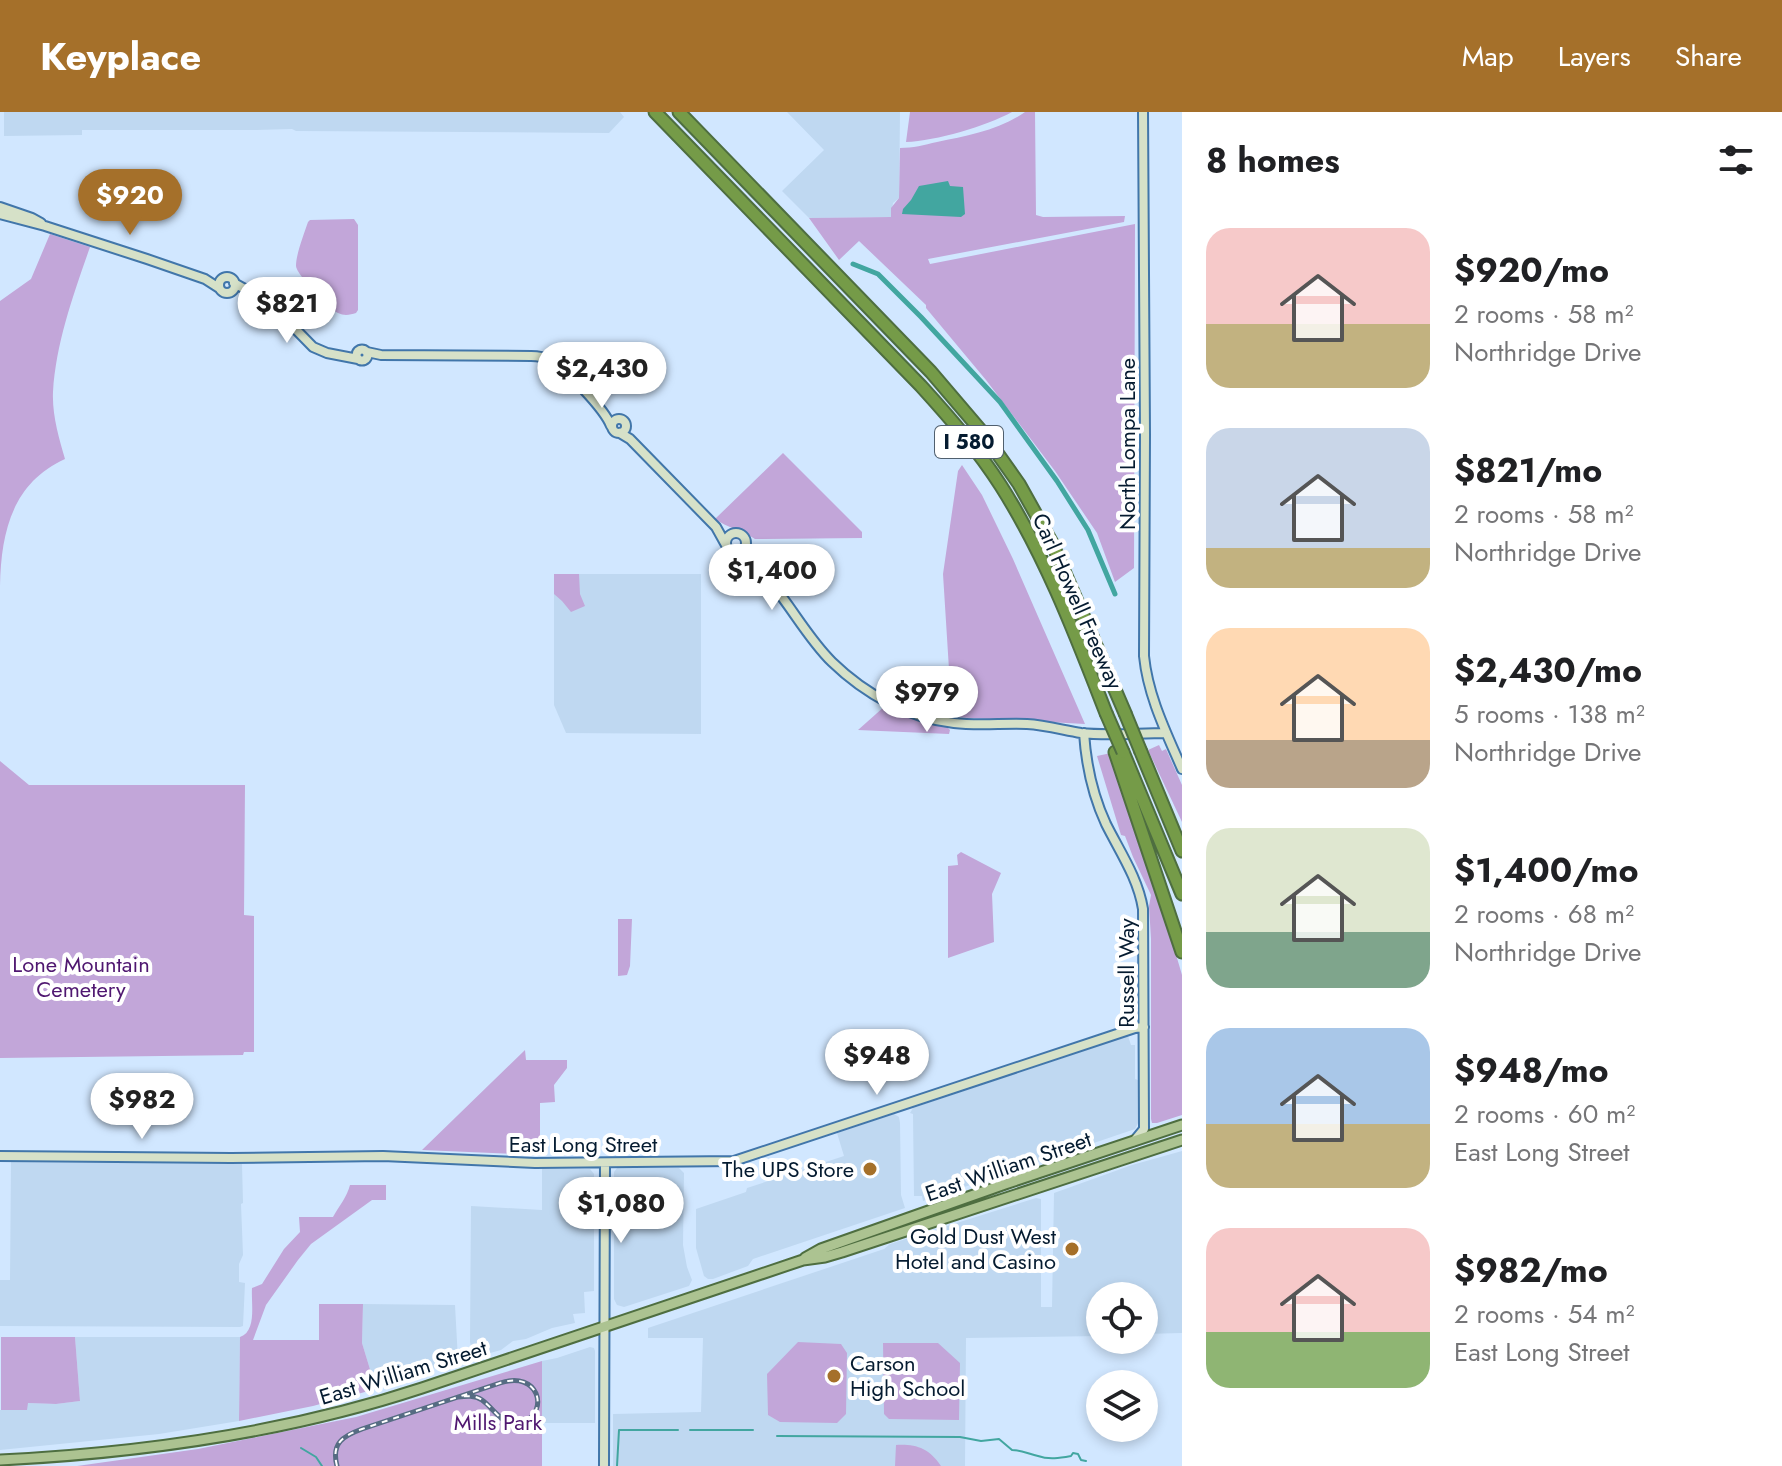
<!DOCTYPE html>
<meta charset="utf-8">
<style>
body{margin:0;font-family:Jost,sans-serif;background:#f6f6f6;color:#202124;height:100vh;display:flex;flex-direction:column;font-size:30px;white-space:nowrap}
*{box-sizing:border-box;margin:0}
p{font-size:26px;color:#757577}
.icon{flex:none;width:44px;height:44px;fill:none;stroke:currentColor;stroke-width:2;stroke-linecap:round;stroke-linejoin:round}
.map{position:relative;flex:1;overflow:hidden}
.sheet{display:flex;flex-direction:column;background:#fff;width:600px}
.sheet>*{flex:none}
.tools{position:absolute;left:1086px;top:1170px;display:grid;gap:16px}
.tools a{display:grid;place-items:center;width:72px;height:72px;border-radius:50%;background:#fff;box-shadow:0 4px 12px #0003;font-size:40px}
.price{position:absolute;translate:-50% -68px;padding:0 18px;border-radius:28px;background:#fff;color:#222;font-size:26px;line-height:52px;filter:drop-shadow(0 2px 4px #0008)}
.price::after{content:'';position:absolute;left:50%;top:48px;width:24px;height:18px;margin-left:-12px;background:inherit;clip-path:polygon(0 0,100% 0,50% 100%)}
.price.active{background:#a5702a;color:#fff}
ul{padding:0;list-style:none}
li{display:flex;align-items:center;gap:24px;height:200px;padding:0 24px}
li span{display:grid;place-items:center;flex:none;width:224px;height:160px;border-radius:24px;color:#555}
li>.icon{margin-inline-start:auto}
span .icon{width:96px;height:96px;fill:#fffc;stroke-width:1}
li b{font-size:34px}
h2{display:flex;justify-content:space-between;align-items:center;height:96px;padding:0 24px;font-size:34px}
header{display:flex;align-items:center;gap:48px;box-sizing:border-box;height:112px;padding:0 40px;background:#a5702a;color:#fff}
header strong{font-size:38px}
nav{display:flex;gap:44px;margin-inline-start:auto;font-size:28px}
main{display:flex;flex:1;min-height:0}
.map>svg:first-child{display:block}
.built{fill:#bfd8f1}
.green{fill:#c2a6d9}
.water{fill:#42a6a0}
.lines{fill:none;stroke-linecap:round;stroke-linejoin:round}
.stream{stroke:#42a6a0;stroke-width:2}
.canal{stroke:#42a6a0;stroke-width:5}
.secondary-casing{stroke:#4176aa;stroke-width:12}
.primary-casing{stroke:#4e6e40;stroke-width:13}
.highway-casing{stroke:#4e6e40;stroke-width:15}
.secondary{stroke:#d6e1c8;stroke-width:8}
.primary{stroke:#acc391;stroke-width:9}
.highway{stroke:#759b48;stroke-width:11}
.rail-casing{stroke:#566c83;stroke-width:5}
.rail{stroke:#fff;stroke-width:2;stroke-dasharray:6;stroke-linecap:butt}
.highway-bridge-casing{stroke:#4e6e40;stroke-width:15;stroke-linecap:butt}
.highway-bridge{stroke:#759b48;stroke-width:11}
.poi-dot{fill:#a5702a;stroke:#fff;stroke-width:3}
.labels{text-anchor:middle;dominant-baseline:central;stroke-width:8;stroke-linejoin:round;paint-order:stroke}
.shield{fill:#fff;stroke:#505f6e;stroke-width:2}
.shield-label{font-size:20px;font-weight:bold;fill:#051b30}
.street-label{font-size:22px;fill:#051b30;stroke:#fff}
.park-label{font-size:22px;fill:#4f1770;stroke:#fff}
.poi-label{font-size:22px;fill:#051b30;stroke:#fff;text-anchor:end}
</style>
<header>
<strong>Keyplace</strong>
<nav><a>Map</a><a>Layers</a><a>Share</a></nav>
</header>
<main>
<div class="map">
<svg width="1182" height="1354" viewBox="0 0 1182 1354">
<rect width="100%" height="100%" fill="#d1e7ff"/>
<path class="built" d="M 4,0 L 620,0 L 624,5 L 609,21 L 296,19 L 292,17 L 256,18 L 82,18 L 82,23 L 4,24 Z
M 787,0 L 900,0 L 899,86 L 893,91 L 891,105 L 809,106 L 782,79 L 824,38 Z
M 554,462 L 701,462 L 701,622 L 566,621 L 554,593 Z
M 1128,924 L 1131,933 L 1135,933 L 1135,967 L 1138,968 L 1138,1011 L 1135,1017 L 923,1089 L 922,1084 L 914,1084 L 913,1002 L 910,1001 L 913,996 Z
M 894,1002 L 899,1005 L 900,1011 L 901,1083 L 905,1096 L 753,1147 L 748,1154 L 713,1167 L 708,1167 L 704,1164 L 696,1136 L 696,1097 L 746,1080 L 747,1076 L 844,1044 L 837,1021 Z
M 1182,1039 L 1182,1221 L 1144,1222 L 1144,1184 L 1100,1184 L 1100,1224 L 966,1226 L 965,1354 L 613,1354 L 613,1302 L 701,1300 L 703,1226 L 648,1226 L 648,1216 L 884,1137 L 890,1132 L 1036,1086 L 1041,1087 L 1041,1195 L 1052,1195 L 1054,1081 L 1132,1053 Z
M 11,1050 L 242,1052 L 243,1091 L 241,1092 L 243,1143 L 239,1152 L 239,1170 L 245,1171 L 243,1214 L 240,1215 L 0,1214 L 0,1168 L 10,1168 Z
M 617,1056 L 679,1056 L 684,1061 L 683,1133 L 687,1155 L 692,1168 L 689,1174 L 624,1195 L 617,1193 L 614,1187 L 614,1060 Z
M 542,1057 L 590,1057 L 594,1062 L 594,1179 L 584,1180 L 585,1201 L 573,1202 L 575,1211 L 552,1216 L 526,1227 L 513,1229 L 501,1238 L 476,1245 L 473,1243 L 470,1230 L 471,1094 L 542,1098 Z
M 363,1192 L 455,1193 L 458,1248 L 376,1277 L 362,1231 Z
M 75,1225 L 240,1225 L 239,1309 L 159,1322 L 0,1338 L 0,1298 L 27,1298 L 27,1291 L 56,1292 L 80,1289 Z
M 590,1235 L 594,1236 L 595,1239 L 595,1311 L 542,1311 L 542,1249 L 557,1246 Z"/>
<path class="green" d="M 910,0 L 1012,0 C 986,14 936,29 906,30 Z
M 1025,0 L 1035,0 L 1036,103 L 1043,105 L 1125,104 L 1124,110 L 928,147 L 930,152 L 1135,112 L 1134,456 L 1115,470 L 1097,421 L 1055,359 L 986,268 L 926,196 L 926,193 L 859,129 L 839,148 L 809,106 L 891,105 L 891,96 L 899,86 L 900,36 C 913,36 924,33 937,30 C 967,24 1000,18 1025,0 Z
M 354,107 L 358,113 L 358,198 L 356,201 C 350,203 344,204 338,201 C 330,198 296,162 296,154 C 296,142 304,122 308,110 L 310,108 Z
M 50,122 L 90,135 C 74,181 56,230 53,280 C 52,303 59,326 65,347 C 12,371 1,421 0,474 L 0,189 L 31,167 Z
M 783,341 L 862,420 L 862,426 L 755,427 C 742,418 728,416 715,407 Z
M 962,353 L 982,383 L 1013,447 L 1085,612 L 952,605 L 943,462 L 958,359 Z
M 554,462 L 579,462 L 580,482 L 585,494 L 571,500 L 562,489 L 554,482 Z
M 885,594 L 916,607 L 947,615 L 950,618 L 949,622 L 858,618 Z
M 1159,633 L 1162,639 L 1166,637 L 1182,673 L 1182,710 L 1148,638 Z
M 1111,641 L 1155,771 L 1182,863 L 1182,1003 L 1157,1011 L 1152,1011 L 1151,1007 L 1151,827 L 1149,794 L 1151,783 L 1133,745 L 1125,724 L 1121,723 L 1097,644 Z
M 0,649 L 29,673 L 245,673 L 244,803 L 254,804 L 254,940 L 244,940 L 243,943 L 0,946 Z
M 961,740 L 1001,761 L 992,782 L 994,830 L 948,846 L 948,754 L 958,753 L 957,743 Z
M 618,807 L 632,807 L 630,854 L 627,863 L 618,864 Z
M 525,938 L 526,948 L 567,948 L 567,956 L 554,973 L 555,990 L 540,991 L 540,1043 L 422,1038 Z
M 350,1073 L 386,1073 L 386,1088 L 372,1088 L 311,1132 L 298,1148 L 266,1193 L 253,1228 L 319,1228 L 319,1192 L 363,1192 L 362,1231 L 376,1277 L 313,1294 L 239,1309 L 240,1225 C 257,1219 251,1192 252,1176 L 262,1172 L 284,1137 L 300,1120 L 299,1105 L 333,1105 C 339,1094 347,1085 350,1073 Z
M 1,1225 L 75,1225 L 80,1289 L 56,1292 L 28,1291 L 27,1298 L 1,1298 Z
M 798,1230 L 841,1232 L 847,1241 L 846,1302 L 837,1311 L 780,1310 L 768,1303 L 767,1262 Z
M 883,1231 L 938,1231 L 960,1251 L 959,1308 L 889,1307 L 884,1302 Z
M 542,1249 L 542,1354 L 77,1354 L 198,1337 L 356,1305 Z
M 896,1333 C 916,1332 929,1336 941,1354 L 895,1354 Z"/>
<path class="water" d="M 948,69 L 950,74 L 963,75 L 965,102 L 961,105 L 902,102 L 903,97 L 911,88 L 919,74 Z"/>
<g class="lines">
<path class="stream" d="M 690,1318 L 753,1318
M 777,1324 L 960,1325 L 981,1329 L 999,1327 L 1012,1338 C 1022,1338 1029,1342 1038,1344 C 1049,1348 1060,1346 1071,1344 L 1073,1341 L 1078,1342 L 1081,1348 L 1086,1349
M 301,1336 L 316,1345 L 322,1354
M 617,1354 L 619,1318 L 678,1318"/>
<path class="canal" d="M 853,152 L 878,162 L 921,205 L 1000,290 L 1057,369 L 1088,418 L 1115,482"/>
<defs>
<path id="secondary" d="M 1143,0 L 1145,322 L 1144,544 C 1148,584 1166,620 1182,657
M 0,95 L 32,106 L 41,111
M 0,102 L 45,114 L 147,147 L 205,167 L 219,176
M219 173a8 8 0 1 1 16 0a8 8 0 1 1-16 0Z
M 234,171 L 270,191 L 313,235 L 327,241 L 358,247
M356.5 243a5.5 5.5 0 1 1 11 0a5.5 5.5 0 1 1-11 0Z
M 367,240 L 381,243 L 531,244 C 538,244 544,245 550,248 C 565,255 605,298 611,314
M612 314a7 7 0 1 1 14 0a7 7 0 1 1-14 0Z
M 620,321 L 630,327 L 716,415 L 726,433
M726 431a10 10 0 1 1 20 0a10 10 0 1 1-20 0Z
M 736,440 C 777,463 798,517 832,550 C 865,582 908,606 954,611 C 978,614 1003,611 1027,612 C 1045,613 1063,618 1081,621 C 1108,624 1138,621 1166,621
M 1084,621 C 1086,651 1093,684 1106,712 C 1120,740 1138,766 1143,797 L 1144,1017 L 1134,1029
M 0,1044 L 231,1046 L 383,1044 L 535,1051 L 734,1049 L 1135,916 L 1144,915
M 604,1354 L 605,1051"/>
<path id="primary" d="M 805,1146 L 821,1137 L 1005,1072 L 1182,1013
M 0,1348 C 140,1341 289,1320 422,1276 L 803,1148 L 825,1145 L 842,1140 L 1182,1028"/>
<path id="highway" d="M 655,0 L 921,274 C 950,306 978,338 1001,374 C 1046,445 1076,524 1106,601
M 679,0 L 931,260 L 983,321 L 1019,372 L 1052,431 L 1125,601
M 1115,640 L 1182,840
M 1123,640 L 1182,782
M 1141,640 L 1182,739"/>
</defs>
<use href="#secondary" class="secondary-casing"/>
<use href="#primary" class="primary-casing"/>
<use href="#highway" class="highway-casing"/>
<use href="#secondary" class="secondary"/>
<use href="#primary" class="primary"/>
<use href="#highway" class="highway"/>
<defs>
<path id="rail" d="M 337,1354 C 331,1331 343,1324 362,1317 L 500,1271 C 539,1258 549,1299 524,1310 C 504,1318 496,1298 482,1288 C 475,1283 466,1284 458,1285"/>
</defs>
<use href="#rail" class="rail-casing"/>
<use href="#rail" class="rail"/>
<defs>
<path id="highway-bridge" d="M 1106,601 L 1123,640
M 1125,601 L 1141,640"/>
</defs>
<use href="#highway-bridge" class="highway-bridge-casing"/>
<use href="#highway-bridge" class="highway-bridge"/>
</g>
<g class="poi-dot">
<circle cx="870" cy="1057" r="8"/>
<circle cx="1072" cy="1137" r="8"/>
<circle cx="834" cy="1264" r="8"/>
</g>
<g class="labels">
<rect class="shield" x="935" y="314" width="68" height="32" rx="6"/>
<g class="shield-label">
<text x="969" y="330">I 580</text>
</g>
<g class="street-label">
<text transform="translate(1127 332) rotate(-90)">North Lompa Lane</text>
<text transform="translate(1078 489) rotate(66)">Carl Howell Freeway</text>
<text transform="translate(1126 861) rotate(-90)">Russell Way</text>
<text x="583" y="1032">East Long Street</text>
<text transform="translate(1008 1054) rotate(-19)">East William Street</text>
<text transform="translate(403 1260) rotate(-17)">East William Street</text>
</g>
<g class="park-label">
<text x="81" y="852">Lone Mountain<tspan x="81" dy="25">Cemetery</tspan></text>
<text x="498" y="1310">Mills Park</text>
</g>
<g class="poi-label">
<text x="854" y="1057">The UPS Store</text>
<text x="1056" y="1124">Gold Dust West<tspan x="1056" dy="25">Hotel and Casino</tspan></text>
<text x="850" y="1251" text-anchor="start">Carson<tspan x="850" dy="25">High School</tspan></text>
</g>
</g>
</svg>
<div class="tools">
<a><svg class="icon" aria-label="locate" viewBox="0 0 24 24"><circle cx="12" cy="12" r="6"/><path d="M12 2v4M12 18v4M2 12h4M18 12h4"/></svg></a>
<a><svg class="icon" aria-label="layers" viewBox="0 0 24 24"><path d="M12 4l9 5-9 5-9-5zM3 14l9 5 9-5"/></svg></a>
</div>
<b class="price active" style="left:130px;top:125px">$920</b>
<b class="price" style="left:287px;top:233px">$821</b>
<b class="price" style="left:602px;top:298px">$2,430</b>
<b class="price" style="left:772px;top:500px">$1,400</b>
<b class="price" style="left:927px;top:622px">$979</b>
<b class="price" style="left:877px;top:985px">$948</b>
<b class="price" style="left:142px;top:1029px">$982</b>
<b class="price" style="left:621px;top:1133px">$1,080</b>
</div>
<section class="sheet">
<h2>8 homes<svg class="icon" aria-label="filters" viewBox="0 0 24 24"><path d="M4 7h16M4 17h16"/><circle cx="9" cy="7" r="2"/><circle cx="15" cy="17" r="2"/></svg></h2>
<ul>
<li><span style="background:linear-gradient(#f6c9c9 60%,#c2b280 0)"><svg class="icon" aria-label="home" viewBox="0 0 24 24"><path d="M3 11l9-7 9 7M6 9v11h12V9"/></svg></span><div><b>$920/mo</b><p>2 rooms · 58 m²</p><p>Northridge Drive</p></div></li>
<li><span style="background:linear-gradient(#c9d6e8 75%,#c2b280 0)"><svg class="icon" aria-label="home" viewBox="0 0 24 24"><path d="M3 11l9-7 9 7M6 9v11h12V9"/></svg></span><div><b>$821/mo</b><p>2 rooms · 58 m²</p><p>Northridge Drive</p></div></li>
<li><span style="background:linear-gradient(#ffd9b3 70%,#b9a48a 0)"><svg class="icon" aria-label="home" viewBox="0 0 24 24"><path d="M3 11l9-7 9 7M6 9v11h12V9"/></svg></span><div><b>$2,430/mo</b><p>5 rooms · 138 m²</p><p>Northridge Drive</p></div></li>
<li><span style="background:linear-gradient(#dfe7d0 65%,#7fa58c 0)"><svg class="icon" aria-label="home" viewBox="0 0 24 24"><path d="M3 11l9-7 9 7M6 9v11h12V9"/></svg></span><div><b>$1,400/mo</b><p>2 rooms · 68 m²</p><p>Northridge Drive</p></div></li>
<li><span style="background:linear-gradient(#a9c7e8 60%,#c2b280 0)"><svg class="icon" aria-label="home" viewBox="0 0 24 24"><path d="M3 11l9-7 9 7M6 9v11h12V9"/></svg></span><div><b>$948/mo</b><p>2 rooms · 60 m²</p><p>East Long Street</p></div></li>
<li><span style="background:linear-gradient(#f6c9c9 65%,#8fb573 0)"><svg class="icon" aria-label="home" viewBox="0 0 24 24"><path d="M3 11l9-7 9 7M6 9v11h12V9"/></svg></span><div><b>$982/mo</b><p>2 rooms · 54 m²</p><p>East Long Street</p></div></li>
</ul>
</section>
</main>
